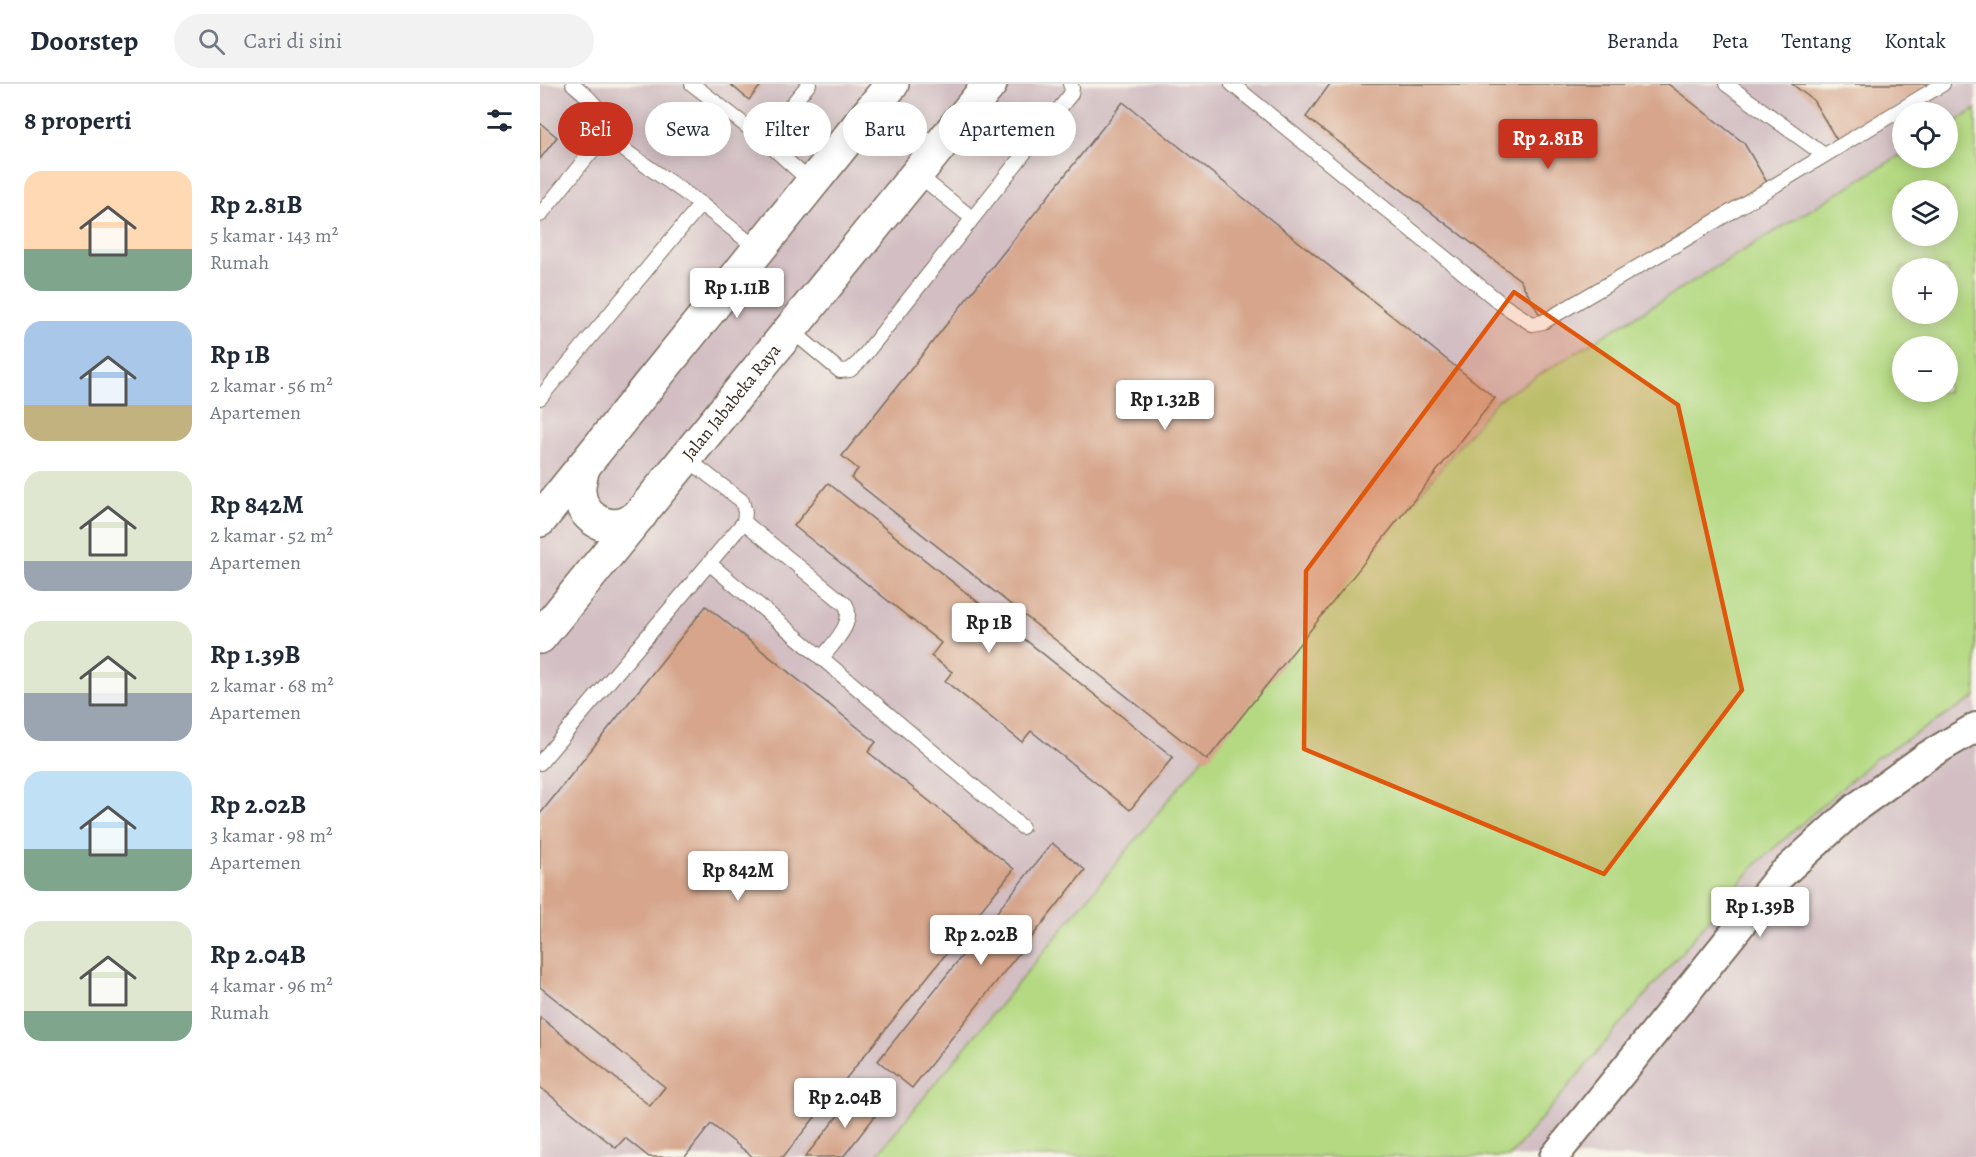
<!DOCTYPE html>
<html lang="id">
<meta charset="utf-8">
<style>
body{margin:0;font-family:Alegreya,serif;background:#f2f2f3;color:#1f2937;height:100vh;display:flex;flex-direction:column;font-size:22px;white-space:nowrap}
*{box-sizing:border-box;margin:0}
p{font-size:20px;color:#747a83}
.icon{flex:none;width:33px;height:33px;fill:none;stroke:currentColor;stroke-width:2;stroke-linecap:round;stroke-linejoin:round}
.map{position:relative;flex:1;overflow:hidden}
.sheet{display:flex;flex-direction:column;background:#fff;width:540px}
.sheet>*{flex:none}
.banner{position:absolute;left:18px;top:18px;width:570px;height:54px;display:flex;gap:12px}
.buttons{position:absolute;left:1352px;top:18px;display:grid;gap:12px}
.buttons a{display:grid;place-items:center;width:66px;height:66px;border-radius:50%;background:#fff;box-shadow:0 3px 15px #0003;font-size:30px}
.price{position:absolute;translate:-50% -51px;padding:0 14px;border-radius:6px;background:#fff;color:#222;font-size:20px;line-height:39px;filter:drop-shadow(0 2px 3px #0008)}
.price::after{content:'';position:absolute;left:50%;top:36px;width:18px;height:14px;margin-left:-9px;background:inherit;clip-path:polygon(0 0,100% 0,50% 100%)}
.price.selected{background:#c8321e;color:#fff}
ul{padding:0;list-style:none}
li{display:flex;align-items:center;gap:18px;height:150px;padding:0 24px}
li span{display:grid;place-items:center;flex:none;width:168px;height:120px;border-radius:18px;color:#555}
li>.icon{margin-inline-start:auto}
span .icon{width:72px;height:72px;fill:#fffc;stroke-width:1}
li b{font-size:26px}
h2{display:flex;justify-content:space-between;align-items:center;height:72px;padding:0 24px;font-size:26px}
.pill{padding:0 21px;border-radius:27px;background:#fff;box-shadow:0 3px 15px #0003;font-size:21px;line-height:54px}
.pill.selected{background:#c8321e;color:#fff}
header{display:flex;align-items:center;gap:36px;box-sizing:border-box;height:84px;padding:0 30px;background:#fff;border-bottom:2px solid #e0e1e3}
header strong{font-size:28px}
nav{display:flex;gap:33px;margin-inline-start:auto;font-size:21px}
.search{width:420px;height:54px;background:#f2f2f3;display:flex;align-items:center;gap:15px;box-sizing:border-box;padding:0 21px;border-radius:33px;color:#747a83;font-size:22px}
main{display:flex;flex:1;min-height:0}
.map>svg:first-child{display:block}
.industrial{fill:#d2bec3;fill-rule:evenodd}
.green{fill:#b4d982;stroke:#788250;stroke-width:1.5;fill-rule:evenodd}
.building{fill:#d6a58b}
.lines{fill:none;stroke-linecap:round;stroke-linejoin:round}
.service-casing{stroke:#7a6c5c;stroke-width:16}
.minor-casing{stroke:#7a6c5c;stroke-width:32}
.secondary-casing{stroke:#7a6c5c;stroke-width:36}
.service{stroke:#fff;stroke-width:14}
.minor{stroke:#fff;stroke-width:28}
.secondary{stroke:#fff;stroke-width:33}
.marked{fill:#df570d;fill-opacity:0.2;stroke:#df570d;stroke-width:4.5;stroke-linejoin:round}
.labels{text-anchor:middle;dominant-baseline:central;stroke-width:5;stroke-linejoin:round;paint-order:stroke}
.street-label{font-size:18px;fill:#3b2a1e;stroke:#f7f3e8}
</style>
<header>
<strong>Doorstep</strong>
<div class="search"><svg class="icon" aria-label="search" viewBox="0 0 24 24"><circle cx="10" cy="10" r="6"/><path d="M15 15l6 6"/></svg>Cari di sini</div>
<nav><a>Beranda</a><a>Peta</a><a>Tentang</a><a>Kontak</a></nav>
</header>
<main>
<section class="sheet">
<h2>8 properti<svg class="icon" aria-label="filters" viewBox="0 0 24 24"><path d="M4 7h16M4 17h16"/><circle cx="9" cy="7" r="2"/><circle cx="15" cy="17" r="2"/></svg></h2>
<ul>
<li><span style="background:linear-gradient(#ffd9b3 65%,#7fa58c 0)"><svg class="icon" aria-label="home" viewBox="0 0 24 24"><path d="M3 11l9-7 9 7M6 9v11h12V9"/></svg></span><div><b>Rp 2.81B</b><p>5 kamar · 143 m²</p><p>Rumah</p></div></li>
<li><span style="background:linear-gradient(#a9c7e8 70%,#c2b280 0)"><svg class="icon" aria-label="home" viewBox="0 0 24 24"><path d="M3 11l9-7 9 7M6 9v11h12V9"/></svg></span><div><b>Rp 1B</b><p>2 kamar · 56 m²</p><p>Apartemen</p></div></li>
<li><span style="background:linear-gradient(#dfe7d0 75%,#9aa5b1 0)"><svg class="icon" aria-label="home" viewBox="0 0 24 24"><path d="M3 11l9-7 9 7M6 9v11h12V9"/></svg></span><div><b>Rp 842M</b><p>2 kamar · 52 m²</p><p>Apartemen</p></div></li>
<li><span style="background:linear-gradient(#dfe7d0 60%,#9aa5b1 0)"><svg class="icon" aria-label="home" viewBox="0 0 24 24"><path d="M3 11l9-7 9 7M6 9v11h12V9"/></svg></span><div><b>Rp 1.39B</b><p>2 kamar · 68 m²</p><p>Apartemen</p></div></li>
<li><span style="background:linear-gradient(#bfe0f5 65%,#7fa58c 0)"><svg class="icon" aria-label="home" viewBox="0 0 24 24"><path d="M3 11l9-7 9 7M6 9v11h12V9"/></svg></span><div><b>Rp 2.02B</b><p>3 kamar · 98 m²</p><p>Apartemen</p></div></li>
<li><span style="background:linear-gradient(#dfe7d0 75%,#7fa58c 0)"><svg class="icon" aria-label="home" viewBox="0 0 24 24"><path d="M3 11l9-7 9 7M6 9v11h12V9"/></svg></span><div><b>Rp 2.04B</b><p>4 kamar · 96 m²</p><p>Rumah</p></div></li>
</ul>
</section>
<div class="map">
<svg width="1436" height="1073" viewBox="0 0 1436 1073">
<rect width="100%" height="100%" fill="#f7f3e8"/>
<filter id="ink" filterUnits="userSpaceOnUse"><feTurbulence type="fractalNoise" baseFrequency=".0167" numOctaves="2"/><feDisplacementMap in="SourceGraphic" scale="12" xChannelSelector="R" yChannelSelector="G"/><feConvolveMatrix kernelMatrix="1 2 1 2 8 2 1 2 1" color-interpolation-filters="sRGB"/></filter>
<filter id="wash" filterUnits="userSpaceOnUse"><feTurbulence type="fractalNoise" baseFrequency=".008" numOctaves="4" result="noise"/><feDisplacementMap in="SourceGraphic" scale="24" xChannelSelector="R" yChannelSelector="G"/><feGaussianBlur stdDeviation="1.35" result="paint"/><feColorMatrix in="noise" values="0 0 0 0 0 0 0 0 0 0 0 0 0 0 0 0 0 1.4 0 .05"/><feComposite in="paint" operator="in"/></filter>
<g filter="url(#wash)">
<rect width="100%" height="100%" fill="#f0e8d0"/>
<path class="industrial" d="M 0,0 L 1436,0 L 1436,1073 L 0,1073 ZM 1362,28 L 1407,28 L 1407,74 L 1362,74 ZM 1362,106 L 1407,106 L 1407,152 L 1362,152 ZM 1362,184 L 1407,184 L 1407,230 L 1362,230 ZM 1362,262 L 1407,262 L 1407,308 L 1362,308 Z"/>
<path class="green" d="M 1436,25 L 1436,613 L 1336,674 L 1215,781 L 969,1073 L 335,1073 L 956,317 L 1362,70 L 1362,74 L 1407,74 L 1407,43 ZM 1362,106 L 1407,106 L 1407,152 L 1362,152 ZM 1362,184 L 1407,184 L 1407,230 L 1362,230 ZM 1362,262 L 1407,262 L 1407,308 L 1362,308 Z"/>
<g id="blocks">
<path class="building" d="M 190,0 L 222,0 L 209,16 Z
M 790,0 L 1128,0 L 1204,59 L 1228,100 L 1002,235 L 980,196 L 766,33 Z
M 1252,0 L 1394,0 L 1298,58 L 1273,16 Z
M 583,18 L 955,314 L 667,676 L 311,394 L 318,385 L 302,372 Z
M 0,39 L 17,53 L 0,75 Z
M 288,399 L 633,673 L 590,726 L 491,647 L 482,658 L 405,597 L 412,588 L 391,572 L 401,559 L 254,442 Z
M 166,522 L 336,658 L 328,668 L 474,785 L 243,1073 L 213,1073 L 171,1040 L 145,1073 L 109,1073 L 85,1054 L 76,1064 L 0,1003 L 0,933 L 110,1022 L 125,1003 L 0,903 L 0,730 Z
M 512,759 L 545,786 L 372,1004 L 338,977 Z
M 316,1009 L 339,1027 L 303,1073 L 265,1073 Z"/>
</g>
</g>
<g filter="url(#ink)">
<use href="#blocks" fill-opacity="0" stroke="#7a6c5c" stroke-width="1.5"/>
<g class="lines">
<defs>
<path id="service" d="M 152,0 L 223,55 L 273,100
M 692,0 L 963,221 L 992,240 L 1003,238 L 1144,156 L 1403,0
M 1186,0 L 1284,71
M 64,52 L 161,120 L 219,166
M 223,55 L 269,0
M 377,90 L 432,134
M 0,131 L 64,52 C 63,24 53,17 33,0
M 251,246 L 300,287 L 310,286 L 319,278 L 531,10 L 532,4 L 530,0
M 0,314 L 161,120
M 204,438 L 306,521 C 315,540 292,560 282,574
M 170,480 L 482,743
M 0,679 L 204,438 L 205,428 L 202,417 L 146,374"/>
<path id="minor" d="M 1014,1073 L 1239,793 L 1315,724 L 1387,672 L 1436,643"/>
<g id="secondary">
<path d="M 43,384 C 41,392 38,400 39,408 C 41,431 62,447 85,440 C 91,438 96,433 101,430"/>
<path d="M 0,436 L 352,0"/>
<path id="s1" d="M 0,553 L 450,0"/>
</g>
</defs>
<use href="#service" class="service-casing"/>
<use href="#minor" class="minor-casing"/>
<use href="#secondary" class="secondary-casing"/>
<use href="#service" class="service"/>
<use href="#minor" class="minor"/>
<use href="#secondary" class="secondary"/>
</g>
</g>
<path class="marked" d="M 974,208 L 1138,321 L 1202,606 L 1064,790 L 764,665 L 766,487 Z"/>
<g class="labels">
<g class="street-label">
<text stroke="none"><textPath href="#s1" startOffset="303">Jalan Jababeka Raya</textPath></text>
</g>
</g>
</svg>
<div class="buttons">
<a><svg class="icon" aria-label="locate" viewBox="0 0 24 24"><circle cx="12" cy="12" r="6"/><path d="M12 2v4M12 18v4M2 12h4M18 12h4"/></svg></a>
<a><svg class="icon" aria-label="layers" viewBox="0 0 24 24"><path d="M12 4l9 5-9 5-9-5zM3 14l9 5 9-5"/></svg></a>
<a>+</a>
<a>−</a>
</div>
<b class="price selected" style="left:1008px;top:86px">Rp 2.81B</b>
<b class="price" style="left:197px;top:235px">Rp 1.11B</b>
<b class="price" style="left:625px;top:347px">Rp 1.32B</b>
<b class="price" style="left:449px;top:570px">Rp 1B</b>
<b class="price" style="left:198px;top:818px">Rp 842M</b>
<b class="price" style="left:1220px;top:854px">Rp 1.39B</b>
<b class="price" style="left:441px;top:882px">Rp 2.02B</b>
<b class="price" style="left:305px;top:1045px">Rp 2.04B</b>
<div class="banner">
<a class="pill selected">Beli</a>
<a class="pill">Sewa</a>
<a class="pill">Filter</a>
<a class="pill">Baru</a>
<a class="pill">Apartemen</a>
</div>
</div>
</main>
